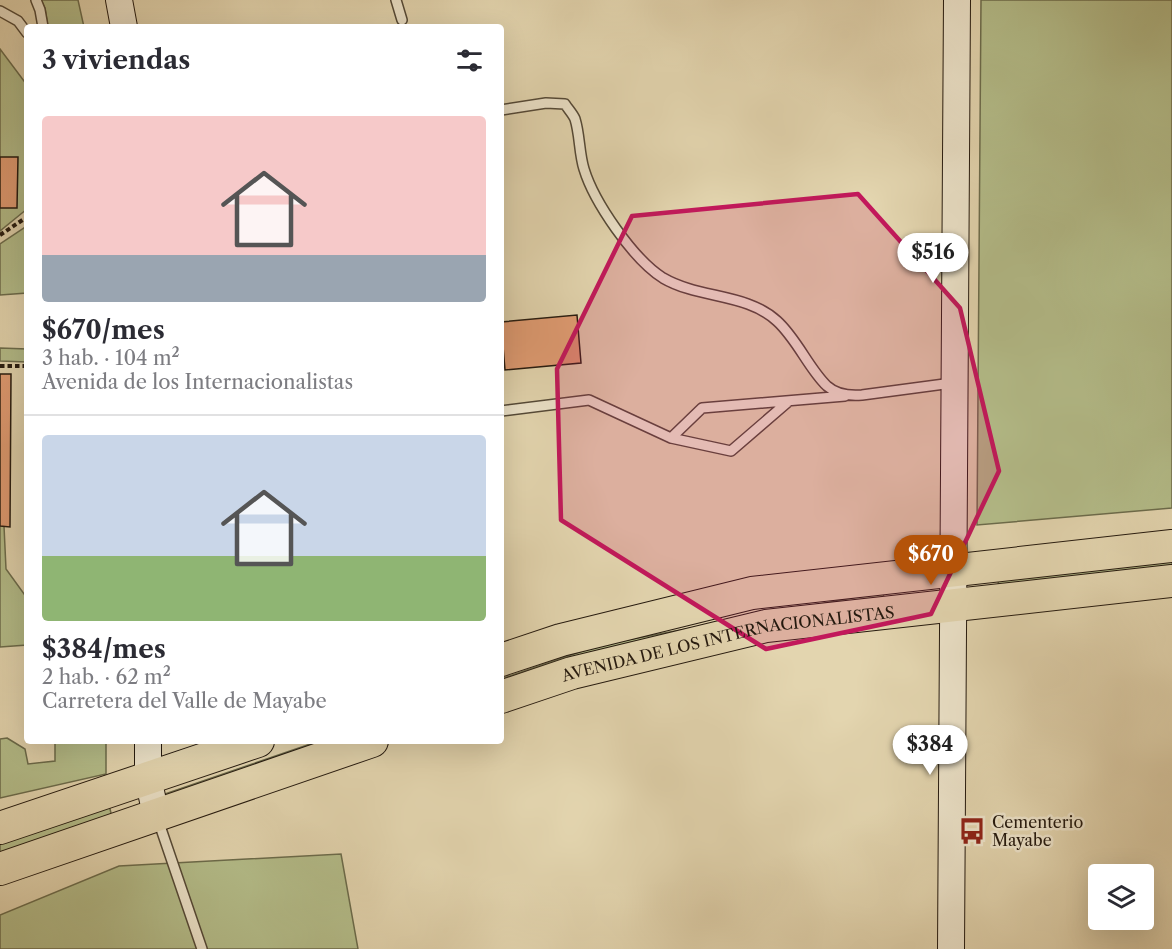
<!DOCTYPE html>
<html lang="es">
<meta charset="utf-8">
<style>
body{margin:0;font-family:"Libre Caslon Text",serif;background:#f2f2f3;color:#2b2b33;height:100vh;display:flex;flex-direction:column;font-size:22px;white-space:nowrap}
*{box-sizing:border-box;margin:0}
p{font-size:20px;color:#7c7c81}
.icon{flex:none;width:33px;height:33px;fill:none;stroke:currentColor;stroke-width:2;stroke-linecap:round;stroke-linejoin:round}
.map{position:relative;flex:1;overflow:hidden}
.panel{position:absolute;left:24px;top:24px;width:480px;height:720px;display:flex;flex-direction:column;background:#fff;border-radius:6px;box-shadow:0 6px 24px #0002}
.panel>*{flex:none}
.tools{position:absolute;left:1088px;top:864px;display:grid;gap:12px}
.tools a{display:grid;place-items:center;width:66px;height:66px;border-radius:6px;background:#fff;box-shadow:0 6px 24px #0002;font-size:30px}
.price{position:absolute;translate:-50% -51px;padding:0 14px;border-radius:21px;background:#fff;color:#222;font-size:20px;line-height:39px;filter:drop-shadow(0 2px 3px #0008)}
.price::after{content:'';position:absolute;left:50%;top:36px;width:18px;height:14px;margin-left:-9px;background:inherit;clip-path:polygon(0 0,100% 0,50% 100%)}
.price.current{background:#b45309;color:#fff}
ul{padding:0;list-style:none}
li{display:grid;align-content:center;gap:12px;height:318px;padding:0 18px}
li+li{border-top:2px solid #e1e1e2}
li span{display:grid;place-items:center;height:186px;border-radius:6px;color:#555}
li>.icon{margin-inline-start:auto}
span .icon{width:108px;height:108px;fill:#fffc;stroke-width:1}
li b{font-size:26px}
h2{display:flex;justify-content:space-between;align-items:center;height:72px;padding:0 18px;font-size:26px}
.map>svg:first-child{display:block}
.green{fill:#b4bd8a;stroke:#6c6c4c;stroke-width:1.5}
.building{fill:#e19c73;stroke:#251a0f;stroke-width:1.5}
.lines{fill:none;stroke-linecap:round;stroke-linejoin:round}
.lane-casing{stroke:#544937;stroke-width:12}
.secondary-casing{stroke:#251a0f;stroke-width:28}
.highway-casing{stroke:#251a0f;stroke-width:34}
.path{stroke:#251a0f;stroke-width:4;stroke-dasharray:4.5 3;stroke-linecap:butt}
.lane{stroke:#ede4cb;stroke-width:9}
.secondary{stroke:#ede4cb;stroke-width:26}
.highway{stroke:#e3d5af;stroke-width:32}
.marked{fill:#c2185b;fill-opacity:0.2;stroke:#c2185b;stroke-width:4.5;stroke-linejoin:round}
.labels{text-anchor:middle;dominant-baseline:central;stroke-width:5;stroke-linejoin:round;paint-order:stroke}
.street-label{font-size:16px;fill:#251a0f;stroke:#ede4cb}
.poi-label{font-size:16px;fill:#251a0f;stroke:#ede4cb;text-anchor:start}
</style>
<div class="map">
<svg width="1172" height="949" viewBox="0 0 1172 949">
<rect width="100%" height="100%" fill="#e3d5af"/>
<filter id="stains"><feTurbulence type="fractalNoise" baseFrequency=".00333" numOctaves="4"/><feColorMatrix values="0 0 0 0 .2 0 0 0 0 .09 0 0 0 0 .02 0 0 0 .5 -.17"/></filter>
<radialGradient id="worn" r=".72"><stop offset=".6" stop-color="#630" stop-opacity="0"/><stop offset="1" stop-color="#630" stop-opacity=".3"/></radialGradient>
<path class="green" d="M 41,0 L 78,0 L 84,27 L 48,27 L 45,8 Z
M 981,0 L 1172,0 L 1172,508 L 977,525 Z
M 0,49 L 27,85 L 27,209 L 0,231 Z
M 27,226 L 27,293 L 0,295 L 0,244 Z
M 0,348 L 27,349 L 27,362 L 0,361 Z
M 0,526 L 4,526 L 6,569 L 27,598 L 27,645 L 0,647 Z
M 1172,561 L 1172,572 L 999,590 L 998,580 Z
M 884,592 L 883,600 L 501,685 L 501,679 L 600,645 Z
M 7,738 L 25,749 L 28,764 L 55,761 L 55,741 L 106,741 L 106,774 L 0,798 L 0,739 Z
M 319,741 L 334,741 L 167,799 L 165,794 Z
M 109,805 L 112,817 L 0,856 L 0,842 Z
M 341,854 L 358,949 L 0,949 L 0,915 L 119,866 Z"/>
<path class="building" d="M 0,157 L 18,157 L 17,208 L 0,208 Z
M 577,315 L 581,363 L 505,370 L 501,322 Z
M 0,374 L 11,374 L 10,527 L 0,526 Z"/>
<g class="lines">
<defs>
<path id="lane" d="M 36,0 L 40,10 L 43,27
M 396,0 L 402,20
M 0,11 L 18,21 L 27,33
M 501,110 L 546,103 L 565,104 C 568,109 573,114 575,119 C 580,135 579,153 584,169 C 594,202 633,259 663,278 C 699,299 747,293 777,321 C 797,339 809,369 827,386 C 837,395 850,396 862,395 L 952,383
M 501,411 L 589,400 L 671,438 L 702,408 L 845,396
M 671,438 L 731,451 L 789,401
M 158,820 L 202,949"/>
<path id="secondary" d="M 119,0 L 124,27
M 148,741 L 148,778 L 156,815
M 951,949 L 957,0"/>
<g id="highway">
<path d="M 501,660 L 561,640 L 752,593 L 1172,546"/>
<path id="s1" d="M 501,697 L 572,673 L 766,626 L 1172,581"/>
<path d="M 0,828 L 258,741"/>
<path d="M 0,869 L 372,741"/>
</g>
</defs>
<use href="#lane" class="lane-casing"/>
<use href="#secondary" class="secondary-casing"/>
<use href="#highway" class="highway-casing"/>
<path class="path" d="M 0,235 L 27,217
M 0,366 L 27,366"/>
<use href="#lane" class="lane"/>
<use href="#secondary" class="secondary"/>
<use href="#highway" class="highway"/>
</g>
<path class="marked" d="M 858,194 L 960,308 L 999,471 L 931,614 L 766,649 L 561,520 L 557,369 L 632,216 Z"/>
<defs>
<symbol id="bus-bare" viewBox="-9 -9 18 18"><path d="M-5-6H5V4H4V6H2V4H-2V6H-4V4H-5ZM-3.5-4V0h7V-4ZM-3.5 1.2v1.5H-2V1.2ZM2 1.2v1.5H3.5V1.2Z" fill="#8f2418" stroke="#ede4cb" stroke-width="2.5" paint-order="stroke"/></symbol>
</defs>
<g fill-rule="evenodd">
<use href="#bus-bare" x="953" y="812" width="38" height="38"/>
</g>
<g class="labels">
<g class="street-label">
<text stroke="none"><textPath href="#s1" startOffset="234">AVENIDA DE LOS INTERNACIONALISTAS</textPath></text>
</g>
<g class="poi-label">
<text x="992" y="822">Cementerio<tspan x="992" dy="18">Mayabe</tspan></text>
</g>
</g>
<rect width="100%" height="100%" filter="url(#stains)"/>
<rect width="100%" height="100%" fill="url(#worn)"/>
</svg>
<div class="tools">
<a><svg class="icon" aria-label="layers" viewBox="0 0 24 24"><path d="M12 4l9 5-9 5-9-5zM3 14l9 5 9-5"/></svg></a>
</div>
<b class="price" style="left:933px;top:284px">$516</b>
<b class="price current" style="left:931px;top:586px">$670</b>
<b class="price" style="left:930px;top:776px">$384</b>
<section class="panel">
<h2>3 viviendas<svg class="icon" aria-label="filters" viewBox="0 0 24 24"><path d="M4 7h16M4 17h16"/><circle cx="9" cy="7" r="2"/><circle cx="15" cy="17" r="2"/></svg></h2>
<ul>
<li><span style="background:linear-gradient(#f6c9c9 75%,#9aa5b1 0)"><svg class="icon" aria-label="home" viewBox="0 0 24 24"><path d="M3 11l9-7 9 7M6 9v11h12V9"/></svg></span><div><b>$670/mes</b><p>3 hab. · 104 m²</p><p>Avenida de los Internacionalistas</p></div></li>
<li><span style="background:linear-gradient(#c9d6e8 65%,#8fb573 0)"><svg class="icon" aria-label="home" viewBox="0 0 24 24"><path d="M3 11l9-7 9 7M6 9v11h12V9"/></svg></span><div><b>$384/mes</b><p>2 hab. · 62 m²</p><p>Carretera del Valle de Mayabe</p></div></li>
</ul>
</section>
</div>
